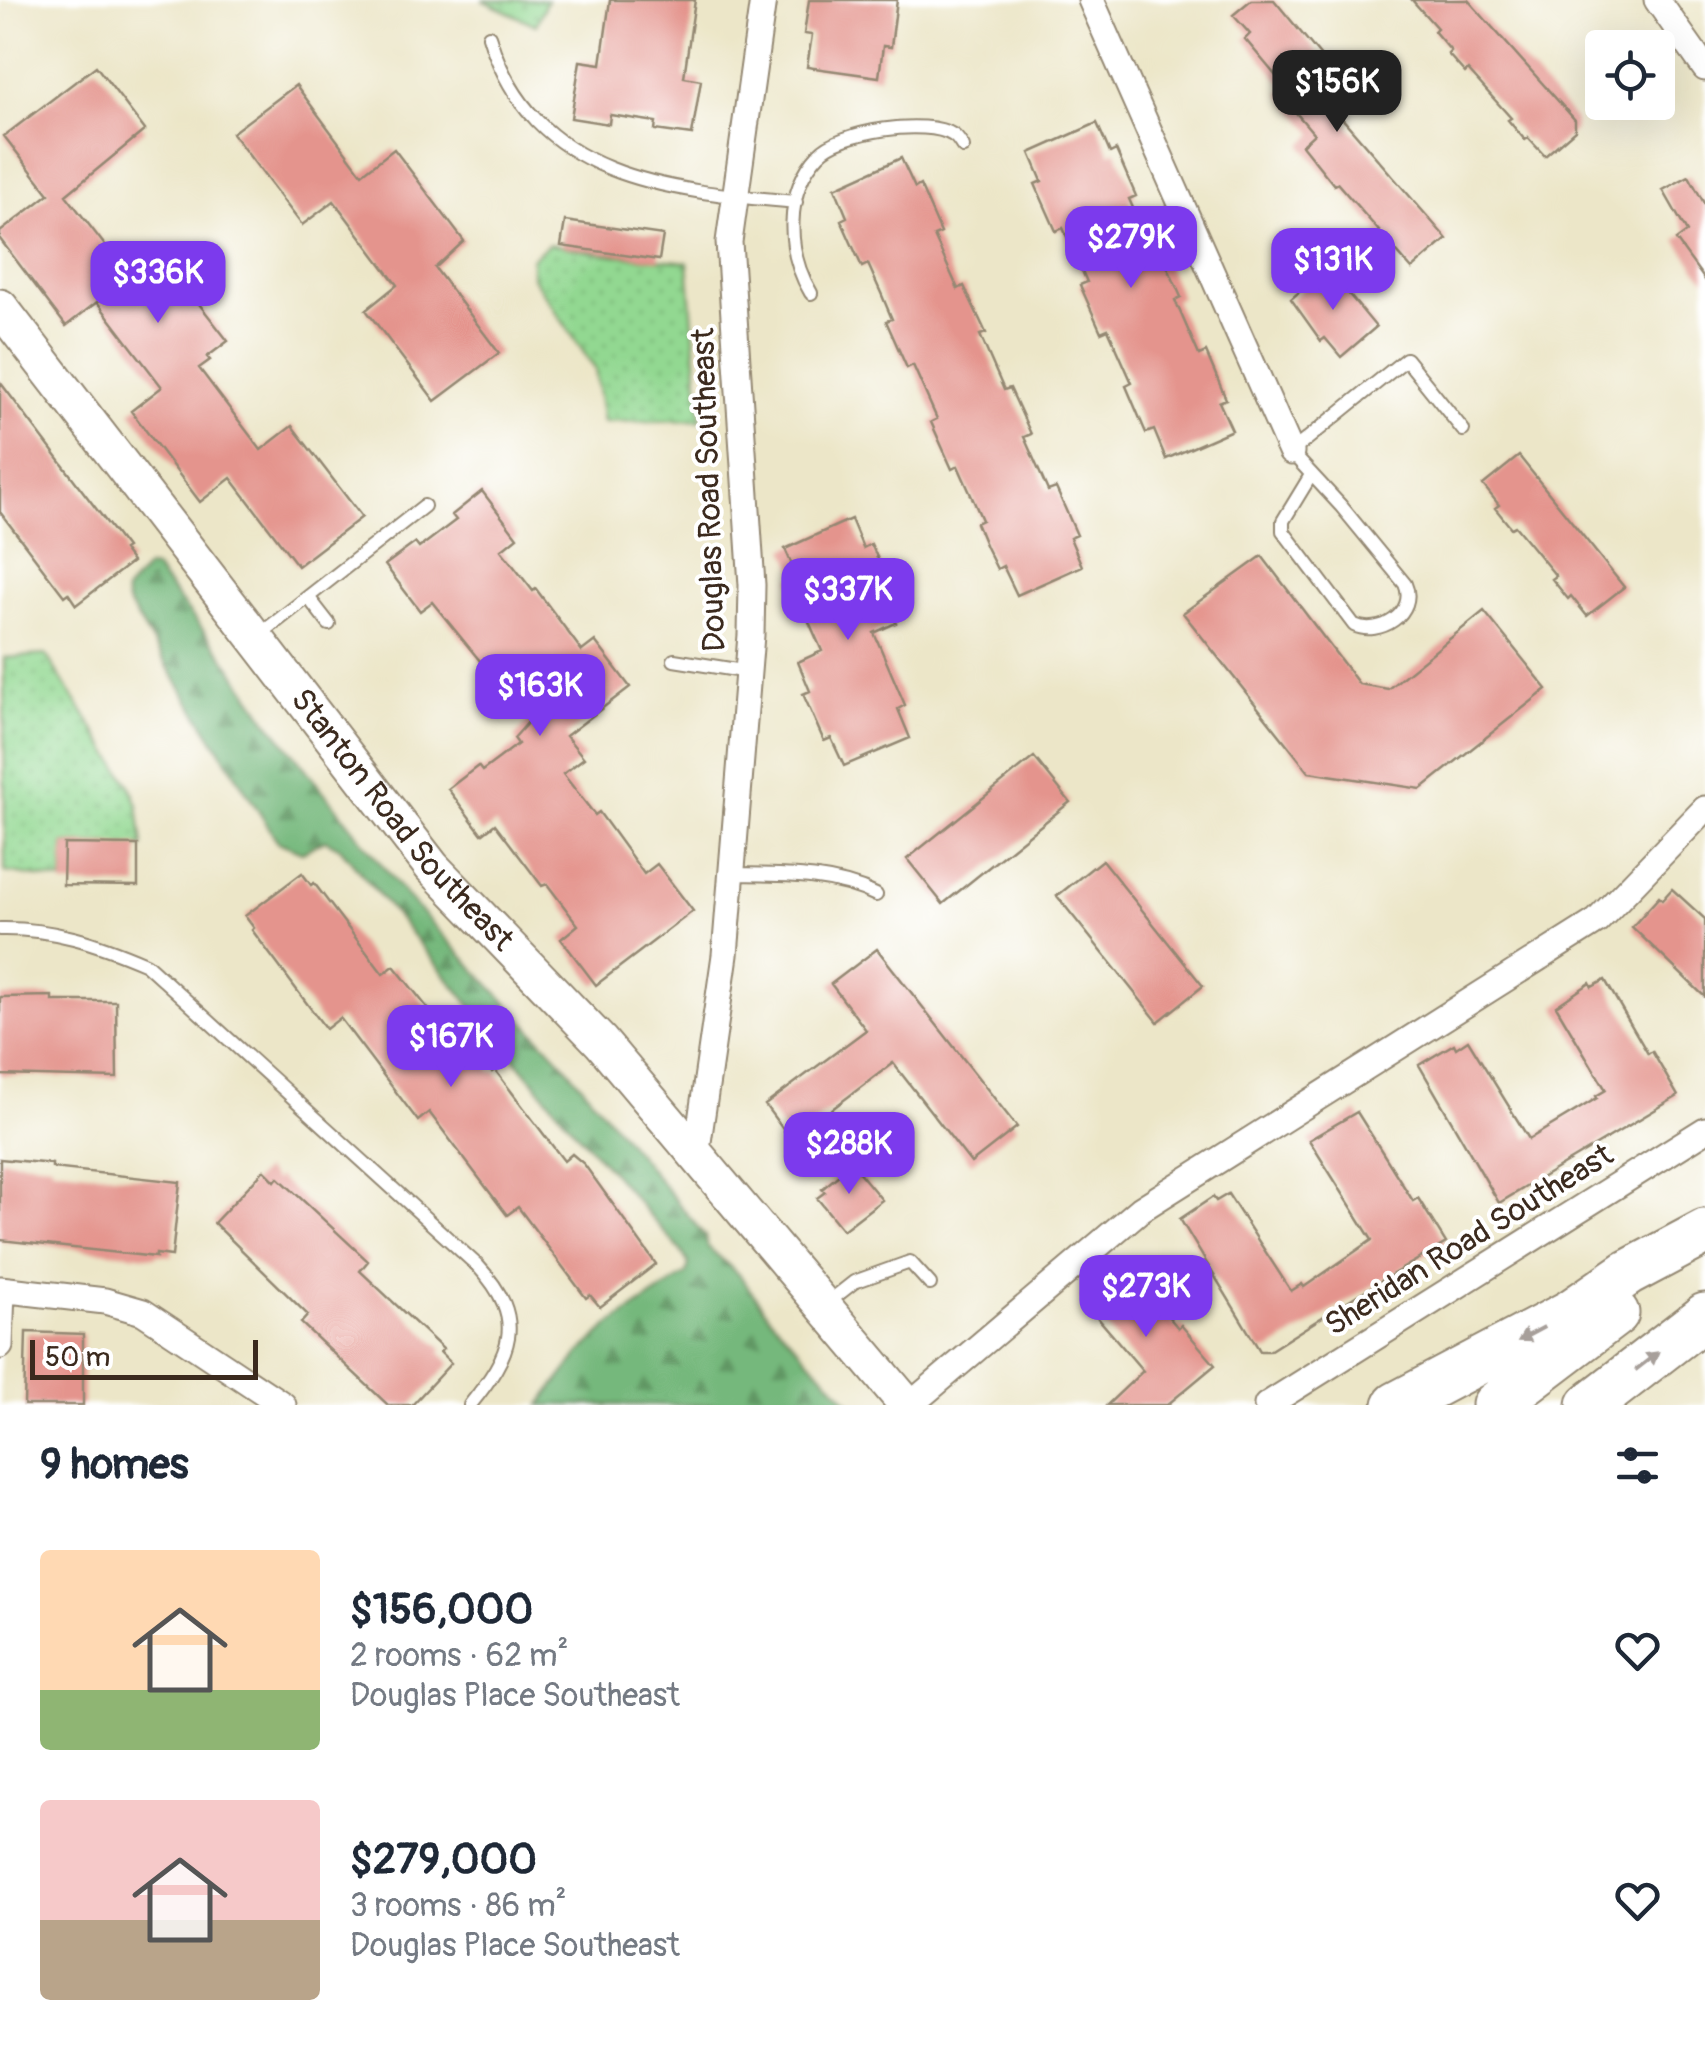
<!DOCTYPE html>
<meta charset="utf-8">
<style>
body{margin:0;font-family:Pangolin,sans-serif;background:#f6f6f7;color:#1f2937;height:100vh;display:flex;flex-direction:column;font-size:38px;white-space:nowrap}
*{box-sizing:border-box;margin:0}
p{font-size:32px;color:#747a83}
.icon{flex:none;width:55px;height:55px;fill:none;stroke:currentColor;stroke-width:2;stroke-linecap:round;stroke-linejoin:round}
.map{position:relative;height:1405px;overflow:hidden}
.drawer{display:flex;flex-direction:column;background:#fff;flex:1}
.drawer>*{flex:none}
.buttons{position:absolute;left:1585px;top:30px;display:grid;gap:20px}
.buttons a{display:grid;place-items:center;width:90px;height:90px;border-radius:10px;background:#fff;box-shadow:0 10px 40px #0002;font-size:50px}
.scale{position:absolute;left:30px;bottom:25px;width:228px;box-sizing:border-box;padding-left:10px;border:5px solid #3b2a1e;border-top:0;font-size:28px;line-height:35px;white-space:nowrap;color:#3b2a1e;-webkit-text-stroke:8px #fff;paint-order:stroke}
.price{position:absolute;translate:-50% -85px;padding:0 22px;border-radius:20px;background:#7c3aed;color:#fff;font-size:32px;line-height:65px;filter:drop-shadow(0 2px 5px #0008)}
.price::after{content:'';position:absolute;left:50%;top:60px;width:30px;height:22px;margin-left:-15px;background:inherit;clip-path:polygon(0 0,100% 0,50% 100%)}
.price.current{background:#222;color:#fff}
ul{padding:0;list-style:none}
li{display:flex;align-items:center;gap:30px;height:250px;padding:0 40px}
li span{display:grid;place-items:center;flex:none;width:280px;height:200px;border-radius:10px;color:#555}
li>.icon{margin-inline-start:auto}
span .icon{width:120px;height:120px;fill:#fffc;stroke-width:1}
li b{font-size:42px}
h2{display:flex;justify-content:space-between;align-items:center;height:120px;padding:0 40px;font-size:42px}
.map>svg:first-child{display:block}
.forest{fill:url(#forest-firs);stroke:#58714c;stroke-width:2.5}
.park{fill:url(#park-dots);stroke:#668158;stroke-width:2.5}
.building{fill:#e4948d}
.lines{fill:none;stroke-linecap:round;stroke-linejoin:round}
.lane-casing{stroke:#948873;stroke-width:16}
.street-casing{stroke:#948873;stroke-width:29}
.secondary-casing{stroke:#948873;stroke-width:39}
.highway-casing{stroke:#948873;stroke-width:49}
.lane{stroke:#fff;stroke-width:12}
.street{stroke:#fff;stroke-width:25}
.secondary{stroke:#fff;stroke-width:35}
.highway{stroke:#fff;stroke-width:45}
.oneway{fill:#a79f9a}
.labels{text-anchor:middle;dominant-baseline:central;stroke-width:8;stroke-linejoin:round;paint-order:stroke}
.street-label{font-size:32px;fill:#3b2a1e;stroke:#fff}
</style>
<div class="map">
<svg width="1705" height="1405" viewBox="0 0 1705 1405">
<defs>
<pattern id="forest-firs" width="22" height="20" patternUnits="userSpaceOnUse" patternTransform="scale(2.5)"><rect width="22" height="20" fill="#75b87b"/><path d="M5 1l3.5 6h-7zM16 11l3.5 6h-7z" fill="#619664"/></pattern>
<pattern id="park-dots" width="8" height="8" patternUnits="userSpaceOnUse" patternTransform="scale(2.5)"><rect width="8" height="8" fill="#92d891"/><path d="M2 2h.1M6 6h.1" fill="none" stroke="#7fba7d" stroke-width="1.8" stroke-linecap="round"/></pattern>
</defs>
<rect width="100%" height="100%" fill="#fff"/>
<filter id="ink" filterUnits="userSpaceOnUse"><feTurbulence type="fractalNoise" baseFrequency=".01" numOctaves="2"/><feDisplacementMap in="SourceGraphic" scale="20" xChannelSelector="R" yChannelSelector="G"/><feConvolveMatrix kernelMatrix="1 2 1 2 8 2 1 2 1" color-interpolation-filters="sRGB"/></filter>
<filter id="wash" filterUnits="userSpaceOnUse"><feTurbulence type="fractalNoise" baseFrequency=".0048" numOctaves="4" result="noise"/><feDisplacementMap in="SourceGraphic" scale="40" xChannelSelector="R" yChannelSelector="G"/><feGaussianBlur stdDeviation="2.25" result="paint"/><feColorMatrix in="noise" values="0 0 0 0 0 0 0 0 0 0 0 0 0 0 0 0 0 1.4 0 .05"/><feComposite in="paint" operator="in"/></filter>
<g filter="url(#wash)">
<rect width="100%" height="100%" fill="#ece6c8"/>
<path class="forest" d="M 147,567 L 154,568 L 221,653 L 267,720 L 407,897 L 564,1064 L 705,1236 L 707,1246 L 741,1277 L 770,1317 L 852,1405 L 540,1405 L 580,1353 L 610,1325 L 686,1274 L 689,1264 L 681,1251 L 570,1125 L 340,848 L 325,840 L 302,852 L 278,842 L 127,602 L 125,592 Z"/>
<path class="park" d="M 482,0 L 547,0 L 536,25 Z
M 549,244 L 604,254 L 688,262 L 701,420 L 603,422 L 595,369 L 532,276 L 532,258 Z
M 46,655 L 130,785 L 138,805 L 143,846 L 64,844 L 63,881 L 5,872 L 4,658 Z"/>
<g id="blocks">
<path class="building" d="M 610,0 L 695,0 L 684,77 L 701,80 L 692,135 L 655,130 L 656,122 L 610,115 L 609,124 L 571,118 L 580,61 L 601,64 Z
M 809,0 L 897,0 L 891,47 L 883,46 L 879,77 L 807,67 L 812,35 L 804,34 Z
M 1251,0 L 1274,0 L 1323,59 L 1316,65 L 1332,84 L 1321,94 L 1447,239 L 1412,269 L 1396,251 L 1393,253 L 1376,234 L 1379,231 L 1337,183 L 1334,185 L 1302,145 L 1314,134 L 1280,94 L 1286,88 L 1245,39 L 1250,34 L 1233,15 Z
M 1412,0 L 1468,0 L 1575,120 L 1575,130 L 1545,156 L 1528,138 L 1525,140 L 1508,120 L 1511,118 L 1468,70 L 1465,73 L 1448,54 L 1451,51 L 1434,31 L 1437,28 Z
M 96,66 L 145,130 L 66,195 L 127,274 L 157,250 L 228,341 L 207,357 L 210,360 L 199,368 L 261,450 L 292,426 L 362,517 L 298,566 L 231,478 L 200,502 L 131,411 L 162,387 L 97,302 L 66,326 L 0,239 L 0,232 L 49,194 L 4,136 Z
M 296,85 L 362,174 L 394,149 L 464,241 L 435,268 L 499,353 L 435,401 L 366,310 L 397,285 L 334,201 L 302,225 L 232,133 Z
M 1097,123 L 1110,153 L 1116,150 L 1136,196 L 1129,199 L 1153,253 L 1160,250 L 1181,297 L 1175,300 L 1199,355 L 1206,352 L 1226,399 L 1219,402 L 1232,430 L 1166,459 L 1154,430 L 1146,433 L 1126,386 L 1132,383 L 1108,329 L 1101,332 L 1080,285 L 1087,282 L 1063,228 L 1056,231 L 1035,184 L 1042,181 L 1030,153 Z
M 901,158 L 915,188 L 920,185 L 941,233 L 934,236 L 958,289 L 964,286 L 986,333 L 980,335 L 1004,390 L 1010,388 L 1031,434 L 1024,437 L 1048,491 L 1056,488 L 1077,535 L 1070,538 L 1082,566 L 1017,595 L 1003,566 L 997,569 L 986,547 L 976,523 L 982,520 L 971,495 L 958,466 L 952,469 L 931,422 L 937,419 L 913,365 L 907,368 L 886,321 L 892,319 L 881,293 L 868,264 L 862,267 L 841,220 L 847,217 L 835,188 Z
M 1689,176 L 1705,205 L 1705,280 L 1676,240 L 1687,232 L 1663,190 Z
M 565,221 L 663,235 L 659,260 L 561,246 Z
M 1327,268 L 1376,327 L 1341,357 L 1325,338 L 1321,341 L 1291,299 Z
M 0,382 L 126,548 L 123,550 L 132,562 L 76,605 L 68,593 L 64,596 L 0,512 Z
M 1519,456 L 1624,587 L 1587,616 L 1571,596 L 1568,599 L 1552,579 L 1556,576 L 1515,526 L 1511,528 L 1495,508 L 1499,505 L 1483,485 Z
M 482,491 L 517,537 L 501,550 L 533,591 L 536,589 L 582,651 L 595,641 L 630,687 L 566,736 L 584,758 L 563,774 L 595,815 L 599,812 L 644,874 L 657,864 L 693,911 L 596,985 L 561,939 L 578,925 L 547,884 L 542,886 L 495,824 L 482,834 L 448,789 L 478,766 L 482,771 L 518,744 L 514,738 L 529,721 L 432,602 L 420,611 L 385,565 L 415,543 L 419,548 L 456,520 L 452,515 Z
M 851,519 L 863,548 L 871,544 L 892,590 L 883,594 L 896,623 L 874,633 L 905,705 L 898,709 L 910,738 L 844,766 L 831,738 L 824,741 L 803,694 L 810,691 L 798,662 L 822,651 L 790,579 L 797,576 L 785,549 Z
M 1262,556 L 1359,684 L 1388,689 L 1484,611 L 1547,689 L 1421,789 L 1309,772 L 1183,613 Z
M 1034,757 L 1070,802 L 943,904 L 907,859 Z
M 64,844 L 138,845 L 138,886 L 63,885 Z
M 1102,860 L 1203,986 L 1158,1022 L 1057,896 Z
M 302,873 L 311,885 L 314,883 L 383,974 L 394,966 L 474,1066 L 482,1060 L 492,1072 L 495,1070 L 564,1161 L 572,1154 L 584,1164 L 656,1264 L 600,1307 L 590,1295 L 586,1298 L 518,1207 L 507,1215 L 429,1112 L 418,1121 L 340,1018 L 326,1029 L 252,930 L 254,928 L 245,916 Z
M 1672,889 L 1705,919 L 1705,997 L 1632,927 L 1659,897 L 1662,900 Z
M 877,949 L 1017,1127 L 971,1163 L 893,1063 L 791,1140 L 765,1105 L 866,1030 L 831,984 Z
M 1605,980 L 1648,1054 L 1652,1051 L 1678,1096 L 1499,1203 L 1419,1065 L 1454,1044 L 1456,1048 L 1468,1040 L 1529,1139 L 1597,1098 L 1596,1096 L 1606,1090 L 1556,1006 L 1590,983 L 1592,987 Z
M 52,996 L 52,1001 L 116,1001 L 117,1078 L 0,1075 L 0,997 Z
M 1357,1112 L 1413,1201 L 1418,1198 L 1446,1243 L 1357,1295 L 1269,1351 L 1260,1351 L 1180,1219 L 1213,1197 L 1216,1201 L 1228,1194 L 1291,1291 L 1302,1284 L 1304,1287 L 1372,1240 L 1309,1140 Z
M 0,1159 L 52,1164 L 52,1168 L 180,1182 L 172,1256 L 156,1254 L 156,1257 L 0,1240 Z
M 852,1164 L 882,1200 L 843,1230 L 817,1198 L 825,1192 L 822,1189 Z
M 264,1170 L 275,1181 L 278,1177 L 368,1261 L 360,1271 L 443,1349 L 440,1352 L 451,1363 L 412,1405 L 388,1405 L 301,1323 L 308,1315 L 214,1223 Z
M 1123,1262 L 1178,1328 L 1181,1325 L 1215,1365 L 1167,1405 L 1107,1405 L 1143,1371 L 1080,1297 L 1108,1269 L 1112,1272 Z
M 26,1332 L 83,1334 L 83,1405 L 24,1405 Z"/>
</g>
</g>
<g filter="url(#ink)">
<use href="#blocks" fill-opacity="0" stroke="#948873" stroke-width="2.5"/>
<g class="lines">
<defs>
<path id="lane" d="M 489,36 C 532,179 667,191 796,202
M 811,293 C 786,252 784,191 819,154 C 839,131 927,118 953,135 C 958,138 960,143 963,147
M 1311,475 L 1283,521 L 1283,531 L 1354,625 C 1379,637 1418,613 1405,584 L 1341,506 L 1291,452 L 1406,359 L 1463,430
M 308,597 L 329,624
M 258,636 L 424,506
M 674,660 L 749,672
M 732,874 C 780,875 832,873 876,895
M 0,929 C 53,928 97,943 146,964 L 478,1266 C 528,1320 511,1354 470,1405
M 826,1304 L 854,1282 L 910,1262 L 930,1284"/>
<path id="street" d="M 1091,0 L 1291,452
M 1657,0 L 1705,68
M 696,1156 L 725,955 L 751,635 L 752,585 L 729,242 L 763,0
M 0,1289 L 105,1301 L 143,1312 L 283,1405
M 0,1346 L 2,1290
M 910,1405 L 1141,1209 L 1597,921 L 1705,809
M 1267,1405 L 1705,1130"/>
<g id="secondary">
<path id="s1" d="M 0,307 L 432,867 L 601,1042 L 907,1405"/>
</g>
<path id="highway" d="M 1396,1405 L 1570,1313 L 1628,1273 L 1705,1232
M 1495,1405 L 1616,1313
M 1590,1405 L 1705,1316"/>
</defs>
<use href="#lane" class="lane-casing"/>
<use href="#street" class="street-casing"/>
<use href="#secondary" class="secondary-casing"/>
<use href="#highway" class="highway-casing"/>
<use href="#lane" class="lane"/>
<use href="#street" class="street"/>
<use href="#secondary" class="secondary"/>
<use href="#highway" class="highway"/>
</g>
<defs><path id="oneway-solid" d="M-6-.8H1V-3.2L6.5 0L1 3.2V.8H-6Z" transform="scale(2.5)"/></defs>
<g class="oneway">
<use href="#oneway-solid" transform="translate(1531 1334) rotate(152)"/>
<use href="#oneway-solid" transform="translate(1647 1361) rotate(-38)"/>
</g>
</g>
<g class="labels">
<g class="street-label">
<text transform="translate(709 490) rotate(-92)">Douglas Road Southeast</text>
<text stroke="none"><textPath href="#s1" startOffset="652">Stanton Road Southeast</textPath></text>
<text transform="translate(1469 1240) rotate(-32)">Sheridan Road Southeast</text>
</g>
</g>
</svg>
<div class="buttons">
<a><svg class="icon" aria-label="locate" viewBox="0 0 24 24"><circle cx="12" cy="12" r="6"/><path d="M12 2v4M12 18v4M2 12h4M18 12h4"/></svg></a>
</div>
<div class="scale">50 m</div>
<b class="price current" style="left:1337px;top:135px">$156K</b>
<b class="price" style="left:1131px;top:291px">$279K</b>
<b class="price" style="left:1333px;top:313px">$131K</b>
<b class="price" style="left:158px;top:326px">$336K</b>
<b class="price" style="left:848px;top:643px">$337K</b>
<b class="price" style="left:540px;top:739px">$163K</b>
<b class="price" style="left:451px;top:1090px">$167K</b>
<b class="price" style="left:849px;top:1197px">$288K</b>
<b class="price" style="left:1146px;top:1340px">$273K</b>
</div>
<section class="drawer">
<h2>9 homes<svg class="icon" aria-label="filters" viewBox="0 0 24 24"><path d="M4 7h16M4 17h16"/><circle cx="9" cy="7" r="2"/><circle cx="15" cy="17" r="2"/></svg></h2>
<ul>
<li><span style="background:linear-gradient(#ffd9b3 70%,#8fb573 0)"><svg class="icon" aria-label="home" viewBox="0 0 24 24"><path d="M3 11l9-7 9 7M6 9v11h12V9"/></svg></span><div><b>$156,000</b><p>2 rooms · 62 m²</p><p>Douglas Place Southeast</p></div><svg class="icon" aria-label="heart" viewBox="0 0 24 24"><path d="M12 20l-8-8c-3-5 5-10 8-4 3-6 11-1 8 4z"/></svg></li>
<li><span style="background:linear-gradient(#f6c9c9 60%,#b9a48a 0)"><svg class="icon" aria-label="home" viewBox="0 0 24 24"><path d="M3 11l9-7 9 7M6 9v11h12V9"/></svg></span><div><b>$279,000</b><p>3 rooms · 86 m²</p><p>Douglas Place Southeast</p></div><svg class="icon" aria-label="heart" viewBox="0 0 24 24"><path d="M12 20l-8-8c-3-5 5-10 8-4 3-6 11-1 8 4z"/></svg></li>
</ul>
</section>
